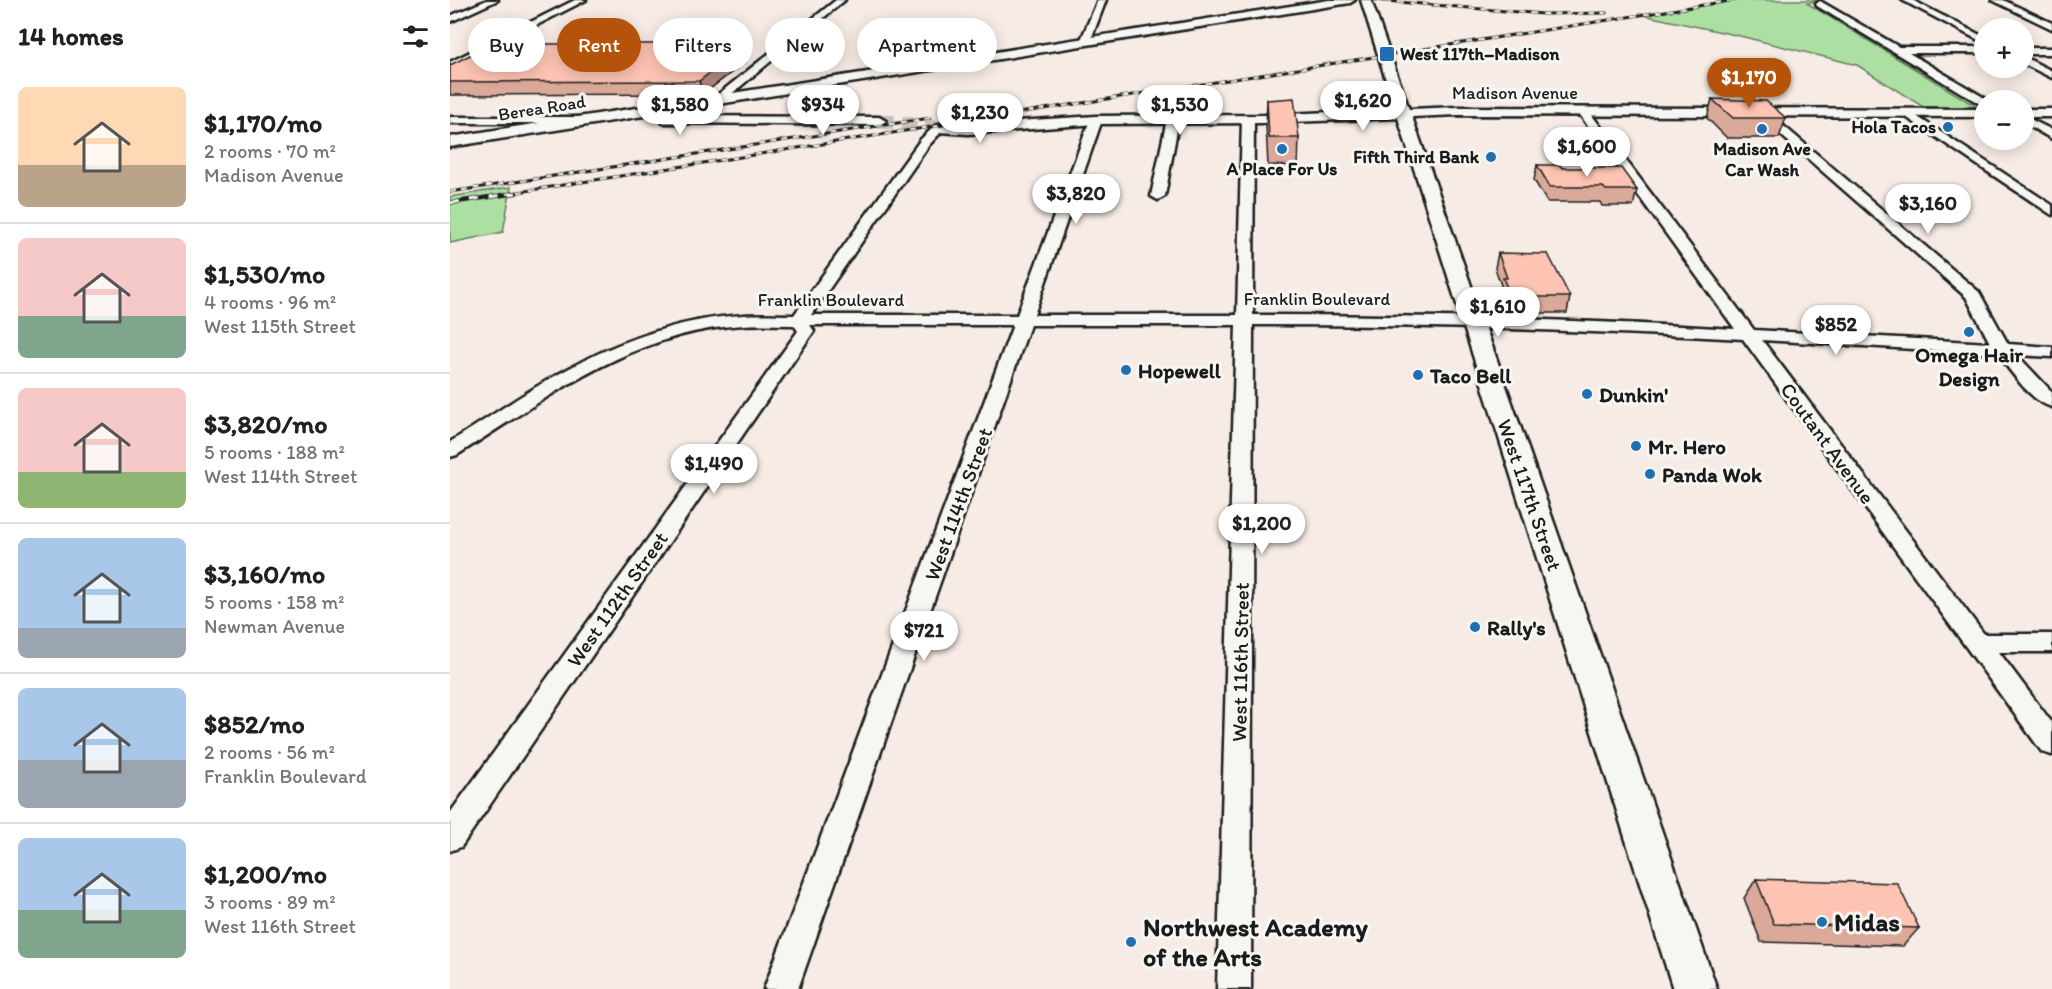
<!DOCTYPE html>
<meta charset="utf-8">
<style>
body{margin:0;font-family:Itim,sans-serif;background:#f6f6f6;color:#202124;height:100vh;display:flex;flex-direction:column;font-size:22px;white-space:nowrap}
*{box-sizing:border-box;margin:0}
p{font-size:20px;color:#757577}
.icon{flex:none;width:33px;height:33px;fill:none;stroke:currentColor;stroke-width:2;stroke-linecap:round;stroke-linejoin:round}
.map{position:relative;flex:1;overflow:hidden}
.panel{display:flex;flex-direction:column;background:#fff;width:450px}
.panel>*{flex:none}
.top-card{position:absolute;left:18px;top:18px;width:570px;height:54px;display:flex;gap:12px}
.fabs{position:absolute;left:1524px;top:18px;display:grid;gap:12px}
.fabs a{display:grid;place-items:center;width:60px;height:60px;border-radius:50%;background:#fff;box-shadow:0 3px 15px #0003;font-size:30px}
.price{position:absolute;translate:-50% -51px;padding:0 14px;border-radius:21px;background:#fff;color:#222;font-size:20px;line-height:39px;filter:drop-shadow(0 2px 3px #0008)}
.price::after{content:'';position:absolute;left:50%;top:36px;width:18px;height:14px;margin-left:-9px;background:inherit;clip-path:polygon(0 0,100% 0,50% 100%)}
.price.selected{background:#b45309;color:#fff}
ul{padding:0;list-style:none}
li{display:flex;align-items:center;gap:18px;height:150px;padding:0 18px}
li+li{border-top:2px solid #e0e0e0}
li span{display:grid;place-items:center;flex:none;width:168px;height:120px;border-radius:9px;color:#555}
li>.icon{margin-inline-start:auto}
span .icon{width:72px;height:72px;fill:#fffc;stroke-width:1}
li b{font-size:26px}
h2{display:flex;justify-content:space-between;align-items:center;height:72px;padding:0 18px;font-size:26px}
.tag{padding:0 21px;border-radius:27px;background:#fff;box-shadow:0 3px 15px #0003;font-size:21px;line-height:54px}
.tag.selected{background:#b45309;color:#fff}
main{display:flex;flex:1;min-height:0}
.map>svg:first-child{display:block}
.green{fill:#ace0a2;stroke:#647e5f;stroke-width:1.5}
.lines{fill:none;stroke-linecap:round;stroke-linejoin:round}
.major-tunnel{stroke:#cbc2bd;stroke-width:15;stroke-dasharray:15 8;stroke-linecap:butt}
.minor-casing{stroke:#1c1c1c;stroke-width:5}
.major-casing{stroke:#1c1c1c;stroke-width:5}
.minor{fill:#f6f6f2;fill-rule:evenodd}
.major{fill:#f6f6f2;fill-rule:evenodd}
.rail-far1-casing{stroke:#1c1c1c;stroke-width:3}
.rail-casing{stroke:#1c1c1c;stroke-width:4.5}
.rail-far1{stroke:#f6f6f2;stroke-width:2;stroke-dasharray:6;stroke-linecap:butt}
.rail{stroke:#f6f6f2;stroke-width:3;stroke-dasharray:10;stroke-linecap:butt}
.wall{fill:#daa99a;stroke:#1c1c1c;stroke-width:1.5}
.shaded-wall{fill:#b1897d;stroke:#1c1c1c;stroke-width:1.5}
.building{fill:#fdc4b3;stroke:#1c1c1c;stroke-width:1.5}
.poi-dot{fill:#1f6fb2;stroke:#f6f6f2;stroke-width:2}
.labels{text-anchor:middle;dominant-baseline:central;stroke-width:6;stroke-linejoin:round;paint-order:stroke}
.far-poi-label{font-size:18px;font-weight:bold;fill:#1c1c1c;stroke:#f6f6f2;text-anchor:end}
.far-street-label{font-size:18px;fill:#1c1c1c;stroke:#f6f6f2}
.poi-label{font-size:21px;font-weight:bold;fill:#1c1c1c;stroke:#f6f6f2;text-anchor:start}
.street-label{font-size:21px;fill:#1c1c1c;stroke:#f6f6f2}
.near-poi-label{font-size:26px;font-weight:bold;fill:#1c1c1c;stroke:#f6f6f2;text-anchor:start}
</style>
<main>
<section class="panel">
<h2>14 homes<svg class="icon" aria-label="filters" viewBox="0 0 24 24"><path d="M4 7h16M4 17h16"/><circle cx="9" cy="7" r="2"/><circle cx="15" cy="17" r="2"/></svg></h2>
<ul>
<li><span style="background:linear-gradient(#ffd9b3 65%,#b9a48a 0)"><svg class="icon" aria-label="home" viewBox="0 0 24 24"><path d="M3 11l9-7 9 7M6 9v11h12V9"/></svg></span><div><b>$1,170/mo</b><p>2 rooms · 70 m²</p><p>Madison Avenue</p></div></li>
<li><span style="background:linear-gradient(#f6c9c9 65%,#7fa58c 0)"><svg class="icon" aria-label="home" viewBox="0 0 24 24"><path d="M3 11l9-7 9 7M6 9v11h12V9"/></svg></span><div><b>$1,530/mo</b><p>4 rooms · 96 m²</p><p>West 115th Street</p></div></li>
<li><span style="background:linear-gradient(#f6c9c9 70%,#8fb573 0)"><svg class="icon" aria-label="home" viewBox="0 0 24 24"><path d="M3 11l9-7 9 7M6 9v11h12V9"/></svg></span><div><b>$3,820/mo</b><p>5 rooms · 188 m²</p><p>West 114th Street</p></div></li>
<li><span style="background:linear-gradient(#a9c7e8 75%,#9aa5b1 0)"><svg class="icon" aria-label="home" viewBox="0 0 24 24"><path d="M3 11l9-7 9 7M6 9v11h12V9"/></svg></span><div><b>$3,160/mo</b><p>5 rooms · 158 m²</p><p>Newman Avenue</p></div></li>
<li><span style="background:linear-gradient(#a9c7e8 60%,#9aa5b1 0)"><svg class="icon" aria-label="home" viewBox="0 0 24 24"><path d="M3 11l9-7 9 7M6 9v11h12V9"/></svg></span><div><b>$852/mo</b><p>2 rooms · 56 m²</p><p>Franklin Boulevard</p></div></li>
<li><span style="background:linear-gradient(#a9c7e8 60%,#7fa58c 0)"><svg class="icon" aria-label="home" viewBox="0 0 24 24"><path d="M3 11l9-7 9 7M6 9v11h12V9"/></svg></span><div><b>$1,200/mo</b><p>3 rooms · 89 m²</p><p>West 116th Street</p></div></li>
</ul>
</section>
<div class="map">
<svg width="1602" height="989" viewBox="0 0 1602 989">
<rect width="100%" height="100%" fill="#f7ece5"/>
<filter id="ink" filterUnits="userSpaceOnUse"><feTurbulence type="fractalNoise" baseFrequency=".0167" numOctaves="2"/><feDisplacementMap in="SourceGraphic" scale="12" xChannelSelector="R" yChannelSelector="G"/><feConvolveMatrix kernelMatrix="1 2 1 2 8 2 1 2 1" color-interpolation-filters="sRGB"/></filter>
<g filter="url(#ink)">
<path class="green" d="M 1291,0 L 1372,0 L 1357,3 L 1527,107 L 1473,107 L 1407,65 L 1290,36 L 1193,15 Z
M 61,187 L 53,232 L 0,243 L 0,197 Z"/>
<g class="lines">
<path class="major-tunnel" d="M 429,121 L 489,128"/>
<defs>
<path id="minor" d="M 37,0 L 48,0 L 0,22 L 0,16 Z
M 125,0 L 136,0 L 0,69 L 0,62 Z
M 386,0 L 395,0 L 274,100 L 266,100 L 266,96 Z
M 648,0 L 656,0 L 640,42 L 632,44 L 630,42 Z
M 1452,0 L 1462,0 L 1534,37 L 1534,43 Z
M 1542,0 L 1553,0 L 1602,23 L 1602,29 Z
M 1370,1 L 1449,47 L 1534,47 L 1534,53 L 1459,53 L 1538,100 L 1534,100 L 1534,105 L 1530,104 L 1367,6 L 1366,4 Z
M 1574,48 L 1602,48 L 1602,54 L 1574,54 Z
M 1574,57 L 1602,71 L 1602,78 L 1574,64 Z
M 1134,109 L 1138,110 L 1304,330 L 1540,343 L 1516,297 L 1308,115 L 1306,113 L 1312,110 L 1316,111 L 1529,292 L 1558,344 L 1602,347 L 1602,357 L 1567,355 L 1602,392 L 1602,407 C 1579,401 1562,371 1547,354 L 1312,340 L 1534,634 L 1602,634 L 1602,652 L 1549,652 L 1602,723 L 1602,755 L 1592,752 L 1293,339 C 1130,330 966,325 803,325 L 801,989 L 767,989 L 786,325 L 580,325 L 348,989 L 314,989 L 563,325 L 360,325 L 364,331 L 11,847 L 0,851 L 0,813 L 348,331 L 344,325 C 327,325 310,324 294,325 C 183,331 97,398 7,455 L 0,457 L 0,442 C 39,418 76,391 116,370 C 170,340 233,318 294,315 C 311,314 328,315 344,315 L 471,139 L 485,126 L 489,125 L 495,128 L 479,145 L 361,315 L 567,315 L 640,120 L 646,117 L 652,120 L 584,315 L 787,315 L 792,119 L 798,116 L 804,119 L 803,315 C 964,315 1125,319 1285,329 L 1128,112 Z
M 1457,110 L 1602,205 L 1602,215 L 1453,115 L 1451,113 Z
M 723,116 L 729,119 L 715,196 L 708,200 L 701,196 L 717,119 Z
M 1574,116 L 1602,130 L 1602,139 L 1574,123 Z
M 0,117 L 137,117 L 143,120 L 137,123 L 0,123 Z"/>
<path id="major" d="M 879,0 L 905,0 L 900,3 L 0,147 L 0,137 Z
M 911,0 L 921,0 L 959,109 L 1008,107 L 1534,109 L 1534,117 L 1008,115 L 962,117 L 1267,989 L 1223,989 L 948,118 L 814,123 L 646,124 L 518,134 L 489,132 L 482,128 L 489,124 L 518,124 L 646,116 L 814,115 L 945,109 Z
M 1574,109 L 1602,109 L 1602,117 L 1574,117 Z
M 218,116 L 429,117 L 436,121 L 429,125 L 213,123 L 211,120 L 213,117 Z"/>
</defs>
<use href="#minor" class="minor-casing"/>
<use href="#major" class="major-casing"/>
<use href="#minor" class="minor"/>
<use href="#major" class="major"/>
<defs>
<path id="rail-far1" d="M 924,0 L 1093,14 L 1156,13
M 0,192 L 480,118
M 56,194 L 1285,0"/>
<path id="rail" d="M 0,203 L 66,193"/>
</defs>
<use href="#rail-far1" class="rail-far1-casing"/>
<use href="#rail" class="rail-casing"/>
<use href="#rail-far1" class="rail-far1"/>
<use href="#rail" class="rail"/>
</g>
<path class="wall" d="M 291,44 L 295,56 L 293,57 L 294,63 L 253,94 L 0,95 L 0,65 Z
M 1262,99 L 1336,118 L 1329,138 L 1277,138 L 1257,118 Z
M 817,100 L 849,138 L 848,166 L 818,165 L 816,126 Z
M 1087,165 L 1112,168 L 1187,190 L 1183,206 L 1152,206 L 1150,202 L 1097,202 L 1084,180 Z
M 1048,253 L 1120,297 L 1117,313 L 1058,313 L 1050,293 L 1051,285 L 1045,268 Z
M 1306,879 L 1469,928 L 1453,946 L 1311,942 L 1294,898 Z"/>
<path class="shaded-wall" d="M 291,44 L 295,56 L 293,57 L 294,63 L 253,94 L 249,81 L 282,50 Z"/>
<path class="building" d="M 50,44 L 291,44 L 282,50 L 290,50 L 249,81 L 0,82 L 0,65 L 28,51 L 36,51 Z
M 844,98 L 849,138 L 819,138 L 817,100 Z
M 1262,99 L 1316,101 L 1336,118 L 1283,118 Z
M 1087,165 L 1110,165 L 1112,168 L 1171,168 L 1187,190 L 1156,190 L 1153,187 L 1100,187 Z
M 1048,253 L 1098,254 L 1120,297 L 1061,297 L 1053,278 L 1057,278 Z
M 1306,879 L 1447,883 L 1469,928 L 1324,924 Z"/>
</g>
<g class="poi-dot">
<rect x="929" y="46" width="16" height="16" rx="3"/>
<circle cx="1498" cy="127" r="6"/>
<circle cx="1312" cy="129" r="6"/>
<circle cx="832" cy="149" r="6"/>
<circle cx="1041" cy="157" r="6"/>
<circle cx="1519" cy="332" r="6"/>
<circle cx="676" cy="370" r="6"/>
<circle cx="968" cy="375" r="6"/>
<circle cx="1137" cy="394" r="6"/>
<circle cx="1186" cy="446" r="6"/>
<circle cx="1200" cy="474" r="6"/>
<circle cx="1025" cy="627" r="6"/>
<circle cx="1372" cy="922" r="6"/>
<circle cx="681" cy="942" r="6"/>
</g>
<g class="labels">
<g class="far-poi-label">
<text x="950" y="54" text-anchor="start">West 117th–Madison</text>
<text x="1486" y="127">Hola Tacos</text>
<text x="1312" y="149" text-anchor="middle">Madison Ave<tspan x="1312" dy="21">Car Wash</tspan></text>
<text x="1029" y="157">Fifth Third Bank</text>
<text x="832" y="169" text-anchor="middle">A Place For Us</text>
</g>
<g class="far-street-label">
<text x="1065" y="93">Madison Avenue</text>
<text transform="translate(92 108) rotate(-9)">Berea Road</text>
<text x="867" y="299">Franklin Boulevard</text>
<text x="381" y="300">Franklin Boulevard</text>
</g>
<g class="poi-label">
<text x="1519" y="354" text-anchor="middle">Omega Hair<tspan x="1519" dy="24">Design</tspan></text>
<text x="688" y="370">Hopewell</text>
<text x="980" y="375">Taco Bell</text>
<text x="1149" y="394">Dunkin'</text>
<text x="1198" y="446">Mr. Hero</text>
<text x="1212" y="474">Panda Wok</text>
<text x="1037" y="627">Rally's</text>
</g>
<g class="street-label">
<text transform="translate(1378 443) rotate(54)">Coutant Avenue</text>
<text transform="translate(1080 495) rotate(71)">West 117th Street</text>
<text transform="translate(508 504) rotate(-70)">West 114th Street</text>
<text transform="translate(167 599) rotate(-55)">West 112th Street</text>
<text transform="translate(790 662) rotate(-89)">West 116th Street</text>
</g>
<g class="near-poi-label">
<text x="1384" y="922">Midas</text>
<text x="693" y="927">Northwest Academy<tspan x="693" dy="30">of the Arts</tspan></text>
</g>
</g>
</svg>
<div class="fabs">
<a>+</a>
<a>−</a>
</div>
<b class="price selected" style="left:1299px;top:109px">$1,170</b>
<b class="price" style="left:913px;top:132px">$1,620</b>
<b class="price" style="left:230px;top:136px">$1,580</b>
<b class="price" style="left:373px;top:136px">$934</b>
<b class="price" style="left:730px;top:136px">$1,530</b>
<b class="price" style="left:530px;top:144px">$1,230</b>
<b class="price" style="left:1137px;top:178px">$1,600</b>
<b class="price" style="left:626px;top:225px">$3,820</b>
<b class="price" style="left:1478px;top:235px">$3,160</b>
<b class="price" style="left:1048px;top:338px">$1,610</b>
<b class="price" style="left:1386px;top:356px">$852</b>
<b class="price" style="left:264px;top:495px">$1,490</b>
<b class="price" style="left:812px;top:555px">$1,200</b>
<b class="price" style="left:474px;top:662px">$721</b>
<div class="top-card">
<a class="tag">Buy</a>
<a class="tag selected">Rent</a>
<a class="tag">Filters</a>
<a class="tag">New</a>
<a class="tag">Apartment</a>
</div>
</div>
</main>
